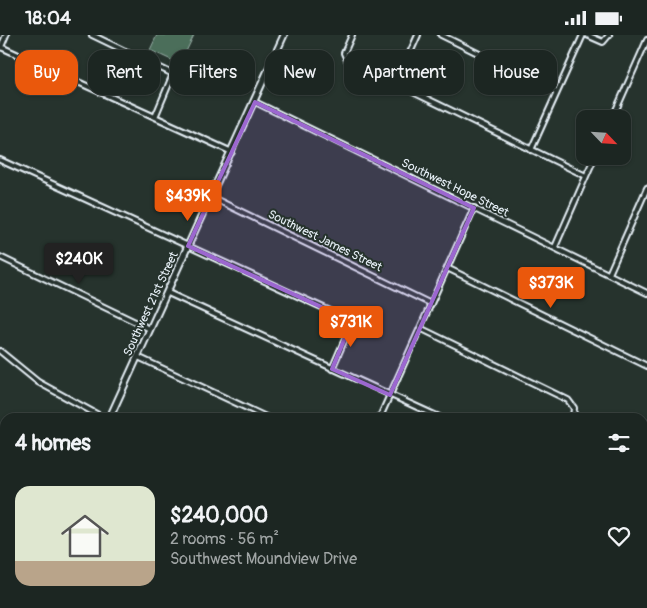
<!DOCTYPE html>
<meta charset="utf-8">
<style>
body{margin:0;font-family:Pangolin,sans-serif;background:#252e2a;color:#f1f3f6;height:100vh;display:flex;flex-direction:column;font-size:19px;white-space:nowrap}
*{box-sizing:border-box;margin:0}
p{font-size:16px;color:#a0a5a5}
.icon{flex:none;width:28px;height:28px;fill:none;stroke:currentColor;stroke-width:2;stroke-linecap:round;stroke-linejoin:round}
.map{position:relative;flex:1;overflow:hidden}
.panel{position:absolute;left:0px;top:378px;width:648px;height:196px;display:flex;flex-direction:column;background:#1c2622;border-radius:15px 15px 0 0;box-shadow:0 1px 4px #0004,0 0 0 1px #3a4340}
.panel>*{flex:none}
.banner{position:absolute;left:15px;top:15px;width:618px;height:45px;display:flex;gap:10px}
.needle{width:32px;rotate:115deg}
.buttons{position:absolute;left:576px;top:75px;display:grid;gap:10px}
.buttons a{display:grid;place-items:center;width:55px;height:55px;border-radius:10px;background:#1c2622;box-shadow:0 1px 4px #0004,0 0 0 1px #3a4340;font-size:25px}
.price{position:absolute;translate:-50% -42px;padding:0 11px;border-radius:5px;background:#ea580c;color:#fff;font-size:16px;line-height:32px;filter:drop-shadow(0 1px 2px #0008)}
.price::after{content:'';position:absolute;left:50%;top:30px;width:15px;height:11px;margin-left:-8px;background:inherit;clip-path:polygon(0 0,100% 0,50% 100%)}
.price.active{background:#222;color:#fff}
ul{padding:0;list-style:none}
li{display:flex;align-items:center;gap:15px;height:125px;padding:0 15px}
li span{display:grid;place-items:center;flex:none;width:140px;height:100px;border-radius:15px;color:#555}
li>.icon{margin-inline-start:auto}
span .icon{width:60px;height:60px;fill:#fffc;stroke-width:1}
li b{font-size:21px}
h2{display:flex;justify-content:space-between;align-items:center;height:60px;padding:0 15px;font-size:21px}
.pill{padding:0 18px;border-radius:15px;background:#1c2622;box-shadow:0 1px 4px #0004,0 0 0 1px #3a4340;font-size:18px;line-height:45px}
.pill.active{background:#ea580c;color:#fff}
.status{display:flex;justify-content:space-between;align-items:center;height:35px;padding:0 25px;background:#1c2622;direction:ltr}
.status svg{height:14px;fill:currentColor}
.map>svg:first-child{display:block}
.green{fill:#4c6e5a;stroke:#9ab0a9}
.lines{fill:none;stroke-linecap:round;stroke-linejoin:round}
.street-casing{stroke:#e8f1f8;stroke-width:8}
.secondary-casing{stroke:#e8f1f8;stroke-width:9}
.street{stroke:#26332d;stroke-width:4}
.secondary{stroke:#26332d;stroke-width:5}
.marked{fill:#9c67d0;fill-opacity:0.2;stroke:#9c67d0;stroke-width:4;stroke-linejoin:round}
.labels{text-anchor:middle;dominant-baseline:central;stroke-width:4;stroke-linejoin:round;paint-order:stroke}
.street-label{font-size:12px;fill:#e8f1f8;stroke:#26332d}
</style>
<div class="status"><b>18:04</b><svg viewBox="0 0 49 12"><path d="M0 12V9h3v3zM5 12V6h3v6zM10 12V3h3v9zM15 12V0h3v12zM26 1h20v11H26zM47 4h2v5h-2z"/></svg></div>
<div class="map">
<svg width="647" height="573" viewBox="0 0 647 573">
<rect width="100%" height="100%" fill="#26332d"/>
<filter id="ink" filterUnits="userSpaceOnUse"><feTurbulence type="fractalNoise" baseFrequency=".02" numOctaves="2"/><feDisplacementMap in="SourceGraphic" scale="10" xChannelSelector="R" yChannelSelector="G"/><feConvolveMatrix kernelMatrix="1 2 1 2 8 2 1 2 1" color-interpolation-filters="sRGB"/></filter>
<g filter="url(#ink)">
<path class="green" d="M 157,0 L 194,0 L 180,29 L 150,15 Z"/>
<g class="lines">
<defs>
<path id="street" d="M 92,0 L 173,39 L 155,82
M 352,0 L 344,18 L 347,25 L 586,141
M 441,0 L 557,57
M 587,0 L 603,7 L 609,0
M 1,12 L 232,117
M 1,12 L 6,0
M 396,49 L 418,0
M 255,67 L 647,258
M 612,84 L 647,5
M 531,115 L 583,0
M 0,125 L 350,285 L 351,290 L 332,334
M 211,162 L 431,269
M 555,212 L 595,121
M 0,222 L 150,294
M 447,233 L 647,331
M 609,239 L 647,153
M 168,258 L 439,382
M 420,293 L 568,365 L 574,373 L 573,382
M 0,316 L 38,347 L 102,382
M 138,322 L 266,382
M 380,382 L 474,173
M 0,409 L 5,412
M 642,477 L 647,479
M 642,553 L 647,543
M 317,569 L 326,573
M 485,569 L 494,573
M 295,573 L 297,569
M 634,573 L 636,569"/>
<path id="secondary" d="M 110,382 L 284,0
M 642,399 L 647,389
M 0,496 L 5,499
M 150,569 L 159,573
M 24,573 L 26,569
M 565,573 L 567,569"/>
</defs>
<use href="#street" class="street-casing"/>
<use href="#secondary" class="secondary-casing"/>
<use href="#street" class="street"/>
<use href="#secondary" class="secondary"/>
</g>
</g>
<path class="marked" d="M 255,67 L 474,173 L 390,360 L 332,334 L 352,286 L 188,211 Z"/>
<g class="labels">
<g class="street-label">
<text transform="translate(455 153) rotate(26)">Southwest Hope Street</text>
<text transform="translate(325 206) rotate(26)">Southwest James Street</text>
<text transform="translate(151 269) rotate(-65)">Southwest 21st Street</text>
</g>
</g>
</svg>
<div class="buttons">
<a><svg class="needle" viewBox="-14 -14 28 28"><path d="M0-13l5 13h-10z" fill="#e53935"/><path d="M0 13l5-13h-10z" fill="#a0a5a5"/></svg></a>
</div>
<b class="price" style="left:188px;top:187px">$439K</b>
<b class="price active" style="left:79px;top:250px">$240K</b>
<b class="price" style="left:551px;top:274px">$373K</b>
<b class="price" style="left:351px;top:313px">$731K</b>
<div class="banner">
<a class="pill active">Buy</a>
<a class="pill">Rent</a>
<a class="pill">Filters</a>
<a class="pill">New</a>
<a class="pill">Apartment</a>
<a class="pill">House</a>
</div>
<section class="panel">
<h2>4 homes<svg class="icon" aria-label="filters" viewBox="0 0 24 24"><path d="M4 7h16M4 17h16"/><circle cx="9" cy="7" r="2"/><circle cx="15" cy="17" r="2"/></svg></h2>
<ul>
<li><span style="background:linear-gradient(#dfe7d0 75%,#b9a48a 0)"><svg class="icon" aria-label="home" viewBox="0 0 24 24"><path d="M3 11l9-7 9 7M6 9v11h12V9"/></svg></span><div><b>$240,000</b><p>2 rooms · 56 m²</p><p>Southwest Moundview Drive</p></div><svg class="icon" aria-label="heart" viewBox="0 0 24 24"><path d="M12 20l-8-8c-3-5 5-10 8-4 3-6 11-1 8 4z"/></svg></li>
</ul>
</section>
</div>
